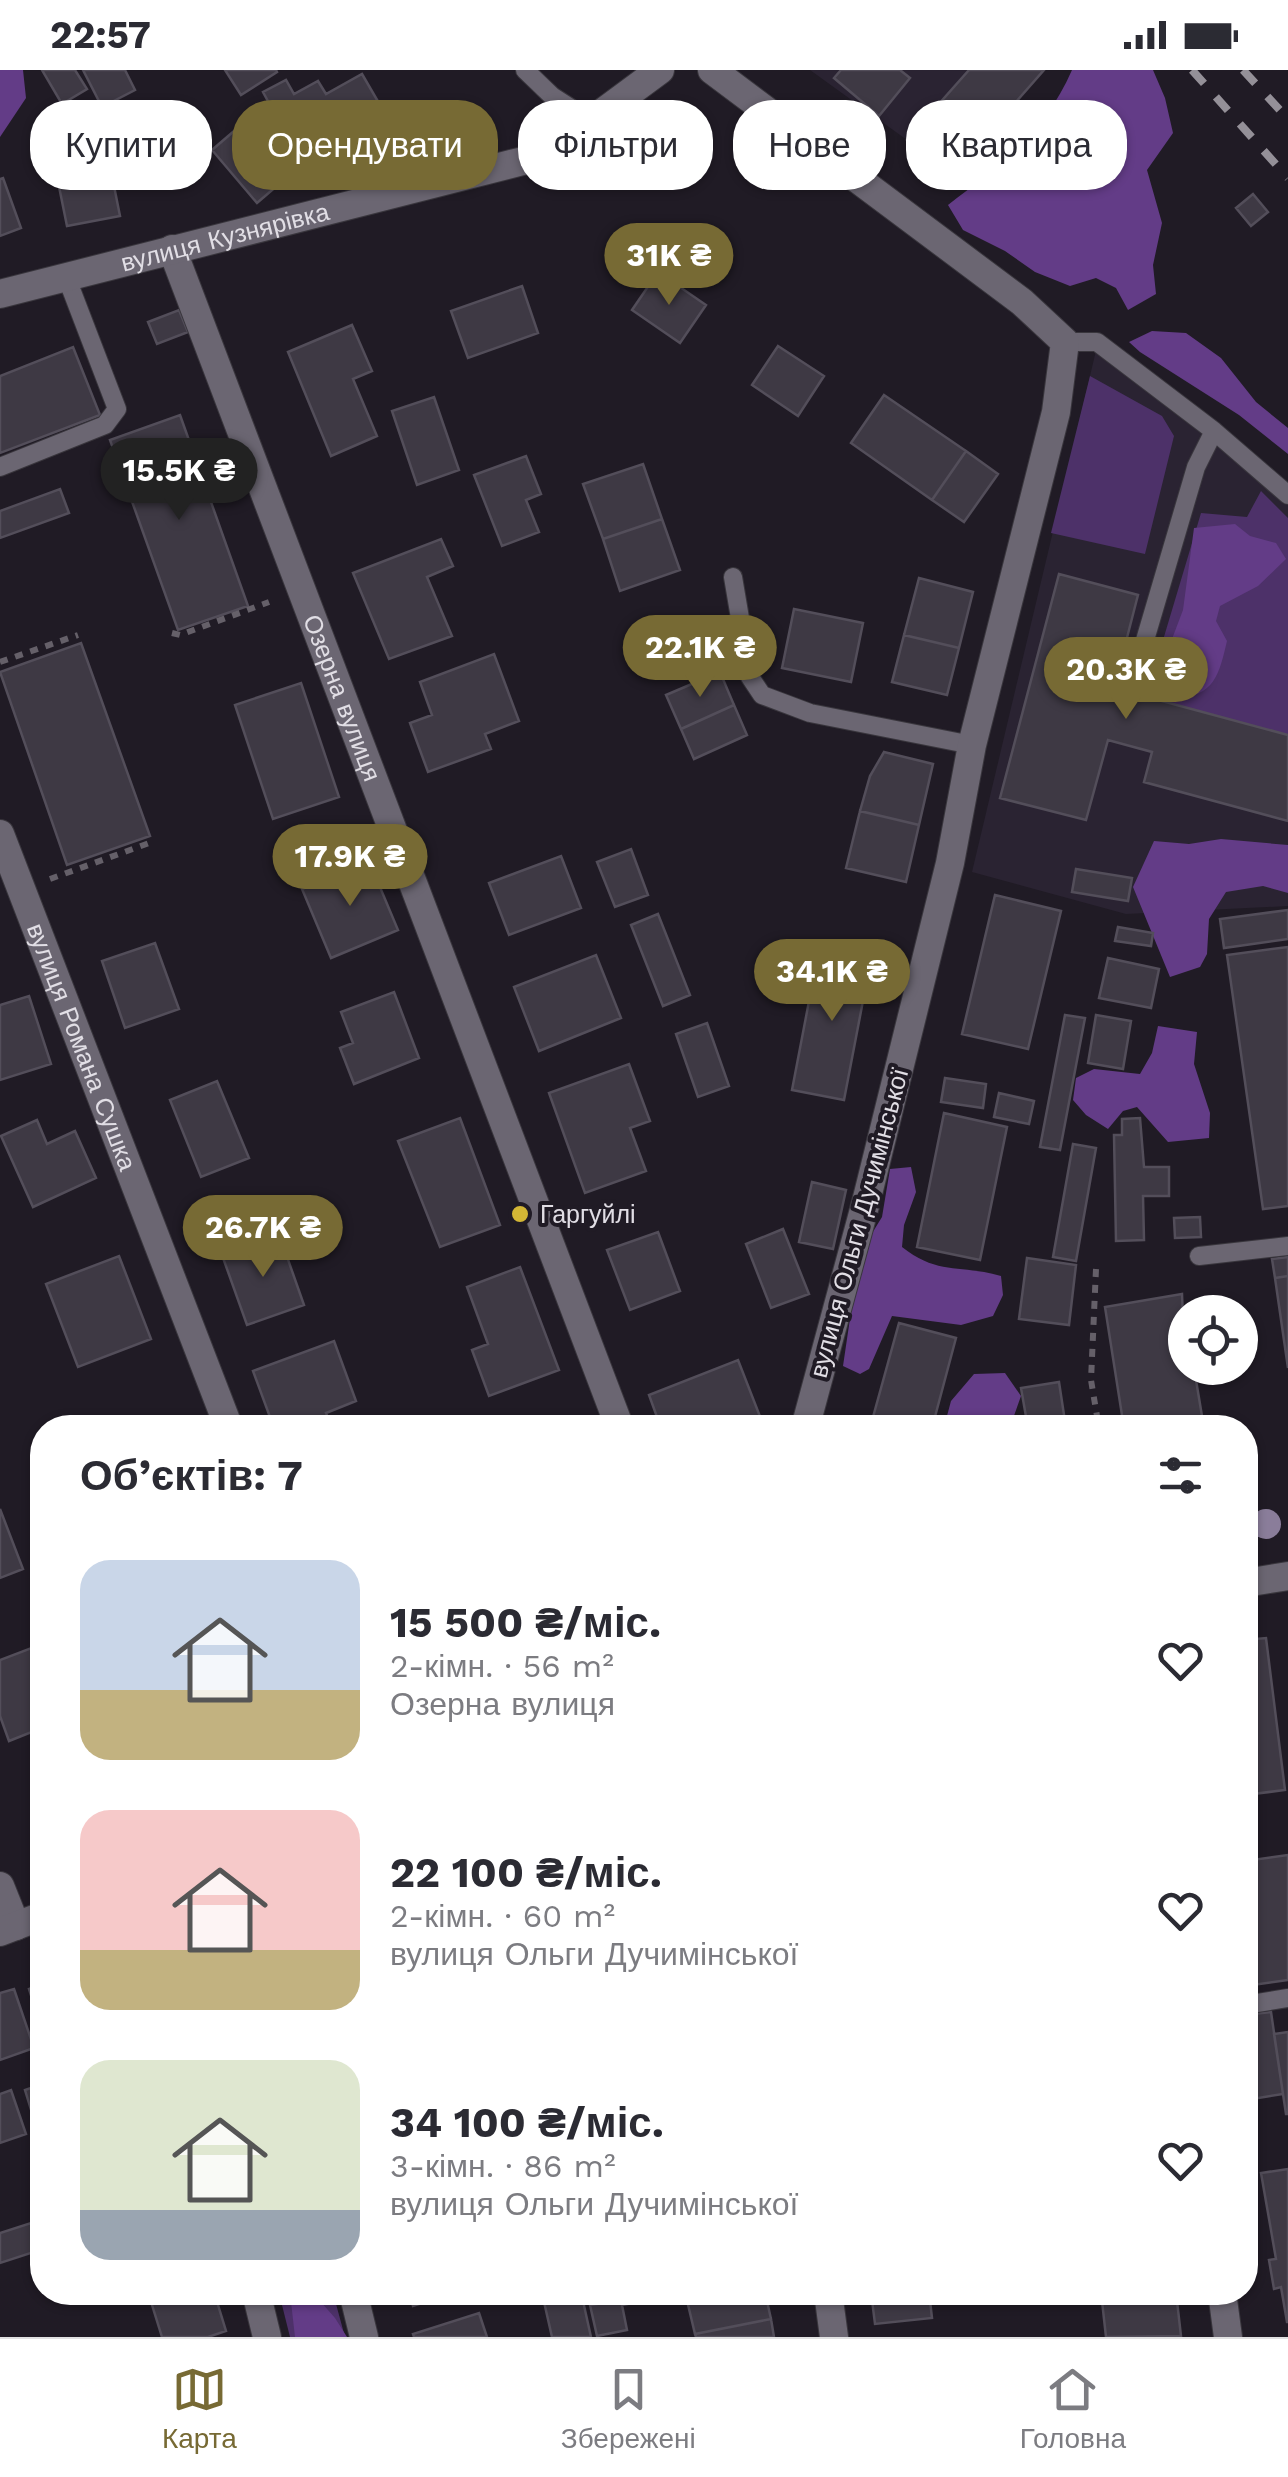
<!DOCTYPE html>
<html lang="uk">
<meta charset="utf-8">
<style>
body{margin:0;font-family:"Work Sans",sans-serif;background:#f7f7f7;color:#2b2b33;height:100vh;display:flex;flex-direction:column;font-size:38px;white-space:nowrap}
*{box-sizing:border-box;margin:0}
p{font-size:32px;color:#7c7c81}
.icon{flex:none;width:55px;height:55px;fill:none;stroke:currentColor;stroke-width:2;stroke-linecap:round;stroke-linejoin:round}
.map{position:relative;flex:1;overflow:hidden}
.sheet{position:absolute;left:30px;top:1345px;width:1228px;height:890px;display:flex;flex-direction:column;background:#fff;border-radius:40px;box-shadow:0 2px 8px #0004}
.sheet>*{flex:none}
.hud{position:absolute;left:30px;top:30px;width:1230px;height:90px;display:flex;gap:20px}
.tools{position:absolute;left:1168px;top:1225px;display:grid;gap:20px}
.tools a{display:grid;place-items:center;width:90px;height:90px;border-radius:50%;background:#fff;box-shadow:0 2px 8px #0004;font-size:50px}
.price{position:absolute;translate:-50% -85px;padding:0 22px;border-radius:35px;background:#776a34;color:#fff;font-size:32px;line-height:65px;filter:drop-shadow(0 2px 5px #0008)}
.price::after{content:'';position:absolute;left:50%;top:60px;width:30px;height:22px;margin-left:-15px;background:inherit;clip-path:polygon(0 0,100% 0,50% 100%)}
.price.on{background:#222;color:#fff}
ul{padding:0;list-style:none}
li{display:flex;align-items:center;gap:30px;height:250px;padding:0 50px}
li span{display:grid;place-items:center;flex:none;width:280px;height:200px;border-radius:30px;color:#555}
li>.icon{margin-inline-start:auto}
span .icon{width:120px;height:120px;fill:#fffc;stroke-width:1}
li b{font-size:42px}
h2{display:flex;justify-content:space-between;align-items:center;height:120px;padding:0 50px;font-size:42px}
.tag{padding:0 35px;border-radius:40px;background:#fff;box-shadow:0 2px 8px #0004;font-size:35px;line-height:90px}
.tag.on{background:#776a34;color:#fff}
.status{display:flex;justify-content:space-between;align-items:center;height:70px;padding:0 50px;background:#fff;direction:ltr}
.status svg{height:28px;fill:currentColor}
.tab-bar{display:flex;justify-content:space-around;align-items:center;height:140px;border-top:2px solid #e1e1e2;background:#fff;font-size:28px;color:#7c7c81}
.tab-bar a{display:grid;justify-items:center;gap:5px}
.tab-bar .on{color:#776a34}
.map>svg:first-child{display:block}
.built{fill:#2a2332}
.green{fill:#4d3169}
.forest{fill:#633c87}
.building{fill:#3e3944;stroke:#534e5a;stroke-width:2.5}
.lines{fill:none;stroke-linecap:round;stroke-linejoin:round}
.service-casing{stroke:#39363d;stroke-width:20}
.minor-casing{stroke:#39363d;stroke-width:30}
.path{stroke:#656069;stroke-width:6;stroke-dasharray:8 8;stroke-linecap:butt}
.service{stroke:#6b6672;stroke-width:18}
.minor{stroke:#6b6672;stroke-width:28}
.rail{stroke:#949098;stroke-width:8;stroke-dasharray:18 18;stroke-linecap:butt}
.tree{fill:#8a7d9a}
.poi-dot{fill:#d3b635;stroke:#201b25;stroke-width:4}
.labels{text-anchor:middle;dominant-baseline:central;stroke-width:8;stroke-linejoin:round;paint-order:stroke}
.street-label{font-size:25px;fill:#e1dee5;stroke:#201b25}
.poi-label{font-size:25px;fill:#e1dee5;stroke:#201b25;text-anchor:start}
</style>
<div class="status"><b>22:57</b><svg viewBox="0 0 49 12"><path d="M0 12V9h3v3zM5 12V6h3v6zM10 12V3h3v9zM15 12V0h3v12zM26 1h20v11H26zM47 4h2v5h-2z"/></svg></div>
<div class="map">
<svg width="1288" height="2267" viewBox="0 0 1288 2267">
<rect width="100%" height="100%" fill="#201b25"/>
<path class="built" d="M 810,0 L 1044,0 L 950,107 L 907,70 Z
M 1099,268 L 1288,413 L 1288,836 L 1126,844 L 972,802 Z"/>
<path class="green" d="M 1090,306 L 1162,346 L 1174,366 L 1145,484 L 1051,463 Z
M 1261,421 L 1288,448 L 1288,665 L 1146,627 L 1201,443 L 1247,447 Z
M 279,2223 L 333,2223 L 345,2267 L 290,2267 Z"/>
<path class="forest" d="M 0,0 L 23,0 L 26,28 L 0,67 Z
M 1072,0 L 1153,0 L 1165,28 L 1173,63 L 1147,100 L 1162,153 L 1153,195 L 1156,224 L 1128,240 L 1116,218 L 1096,208 L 1070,216 L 1035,202 L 1005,181 L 963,160 L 948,135 C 1001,94 1044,64 1072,0 Z
M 1152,261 L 1186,263 L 1221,288 L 1256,332 L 1288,358 L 1288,384 L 1239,345 L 1140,282 L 1129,272 Z
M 1235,454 L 1250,466 L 1276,473 L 1286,489 L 1258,516 L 1220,536 L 1216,551 L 1227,571 C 1219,605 1214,628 1174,627 L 1165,615 L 1161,598 L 1183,540 L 1194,458 Z
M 1221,769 L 1288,775 L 1288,823 L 1263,816 L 1226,822 L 1209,849 L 1207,884 L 1200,897 L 1170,907 L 1133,817 L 1154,771 L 1189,774 Z
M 1158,956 L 1197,962 L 1194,994 L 1210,1043 L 1209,1068 L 1168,1072 L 1137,1037 L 1123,1041 L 1108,1059 L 1086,1045 L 1073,1030 L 1076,1008 L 1094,999 L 1140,1004 L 1152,983 Z
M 911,1097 L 916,1122 L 904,1155 L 902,1177 C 939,1206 960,1194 1001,1206 L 1003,1225 L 993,1246 L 961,1255 L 892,1246 L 869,1299 L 860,1304 L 843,1296 L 857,1201 L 866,1173 L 882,1147 L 890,1099 Z
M 1005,1303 L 1021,1326 L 1010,1357 L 944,1357 L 951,1331 L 974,1304 Z
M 290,2223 L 313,2223 L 335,2248 L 347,2267 L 295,2267 Z"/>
<path class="building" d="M 42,0 L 75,0 L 87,19 L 62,34 Z
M 83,0 L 125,0 L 135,20 L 102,37 Z
M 225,0 L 276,0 L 277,2 L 241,25 Z
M 841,0 L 900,0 L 910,8 L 879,46 L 834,8 Z
M 969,0 L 1044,0 L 950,107 L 907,70 Z
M 362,4 L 401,71 L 322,114 L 295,64 L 288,68 L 263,22 L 286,10 L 294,24 L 318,11 L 326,24 Z
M 255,43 L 300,96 L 257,133 L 212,80 Z
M 105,71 L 120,146 L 67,156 L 52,82 Z
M 3,108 L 21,158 L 0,166 L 0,109 Z
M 1253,124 L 1268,142 L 1251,156 L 1236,138 Z
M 658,202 L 706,235 L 680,273 L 632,240 Z
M 522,216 L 538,263 L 468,288 L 451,241 Z
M 179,240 L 188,262 L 157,274 L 148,252 Z
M 352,255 L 372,301 L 353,309 L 377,366 L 331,386 L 288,282 Z
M 778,276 L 824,306 L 798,346 L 752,315 Z
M 73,277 L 100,345 L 0,383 L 0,306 Z
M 884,325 L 966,381 L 932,430 L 851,373 Z
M 434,327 L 459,400 L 417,415 L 392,341 Z
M 180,345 L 248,536 L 178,560 L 110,370 Z
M 966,381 L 998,404 L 964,452 L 932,430 Z
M 526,386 L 541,424 L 526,430 L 539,462 L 502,476 L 474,405 Z
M 643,394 L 662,449 L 603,469 L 583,414 Z
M 60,419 L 69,443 L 0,468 L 0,441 Z
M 662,449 L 680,500 L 620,521 L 603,469 Z
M 441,469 L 453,496 L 427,507 L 452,566 L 389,589 L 353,503 Z
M 1059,504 L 1138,525 L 1114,618 L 1288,665 L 1288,751 L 1144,712 L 1152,682 L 1108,670 L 1086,750 L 1000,728 Z
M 919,508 L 973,522 L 959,578 L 904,565 Z
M 794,539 L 863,553 L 851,612 L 782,598 Z
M 904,565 L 959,578 L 947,625 L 892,612 Z
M 81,573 L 150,766 L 67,795 L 0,602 Z
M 494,584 L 519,651 L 485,664 L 491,679 L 428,702 L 410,653 L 432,645 L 420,612 Z
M 720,602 L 734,635 L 681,659 L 666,625 Z
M 301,613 L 339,727 L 273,749 L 235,635 Z
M 734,635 L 747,665 L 694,689 L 681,659 Z
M 884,682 L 933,694 L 919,755 L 860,741 L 870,706 Z
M 860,741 L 919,755 L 906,812 L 846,798 Z
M 631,779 L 648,825 L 615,837 L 597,792 Z
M 561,786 L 581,838 L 509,865 L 489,813 Z
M 369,791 L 398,860 L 331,888 L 302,819 Z
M 1076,799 L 1132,808 L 1128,831 L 1072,822 Z
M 995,825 L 1061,841 L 1028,979 L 962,964 Z
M 1288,840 L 1288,869 L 1224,878 L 1220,849 Z
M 658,844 L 690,925 L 663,936 L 631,855 Z
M 1118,857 L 1153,863 L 1151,876 L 1115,871 Z
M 155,873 L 179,939 L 125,958 L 102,891 Z
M 1288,877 L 1288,1136 L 1263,1139 L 1227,885 Z
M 819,879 L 871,889 L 844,1030 L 792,1020 Z
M 596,885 L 621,948 L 539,981 L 514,917 Z
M 1108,888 L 1159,899 L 1151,938 L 1099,928 Z
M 394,922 L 419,988 L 354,1014 L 340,978 L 353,973 L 341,942 Z
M 29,926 L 51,994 L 0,1010 L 0,935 Z
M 1065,945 L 1085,948 L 1060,1080 L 1040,1077 Z
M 1096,945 L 1131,951 L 1123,999 L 1088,993 Z
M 707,953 L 729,1016 L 698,1027 L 676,964 Z
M 629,994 L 650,1051 L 630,1058 L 646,1101 L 585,1123 L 549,1023 Z
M 945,1008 L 986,1014 L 983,1038 L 941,1032 Z
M 217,1011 L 249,1088 L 201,1107 L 170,1030 Z
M 999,1023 L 1034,1031 L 1029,1054 L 994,1047 Z
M 944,1043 L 1007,1057 L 980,1190 L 917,1177 Z
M 460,1048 L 500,1155 L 440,1177 L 398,1071 Z
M 1140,1048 L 1144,1097 L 1169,1097 L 1169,1126 L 1143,1126 L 1144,1170 L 1116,1171 L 1114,1065 L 1122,1065 L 1122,1049 Z
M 37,1050 L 47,1074 L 75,1061 L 96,1108 L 33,1137 L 1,1066 Z
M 1073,1074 L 1096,1078 L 1076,1191 L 1053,1187 Z
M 812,1112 L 846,1120 L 833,1179 L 799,1172 Z
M 1200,1147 L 1201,1167 L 1175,1168 L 1174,1148 Z
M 783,1159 L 809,1224 L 771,1238 L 746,1174 Z
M 658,1162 L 680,1221 L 630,1240 L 607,1180 Z
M 279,1164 L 304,1235 L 247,1255 L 222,1185 Z
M 119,1186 L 151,1269 L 78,1297 L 46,1214 Z
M 1288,1187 L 1288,1206 L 1275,1208 L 1272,1189 Z
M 1027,1188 L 1076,1195 L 1069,1255 L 1019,1249 Z
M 520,1197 L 559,1300 L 489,1326 L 472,1280 L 488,1274 L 467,1217 Z
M 1288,1206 L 1288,1298 L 1275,1208 Z
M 1182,1224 L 1185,1298 L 1194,1298 L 1204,1358 L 1124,1358 L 1105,1237 Z
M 899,1253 L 956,1268 L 932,1358 L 870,1358 Z
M 334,1271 L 356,1331 L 326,1343 L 332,1358 L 274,1358 L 253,1301 Z
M 738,1290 L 761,1349 L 740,1358 L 661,1358 L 649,1325 Z
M 1059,1312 L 1066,1358 L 1028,1358 L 1021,1318 Z
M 0,1439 L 23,1499 L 0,1508 Z
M 1266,1568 L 1285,1720 L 1245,1725 L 1245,1570 Z
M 42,1574 L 42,1658 L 9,1671 L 0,1646 L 0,1590 Z
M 1288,1785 L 1288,1910 L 1245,1916 L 1245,1791 Z
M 42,1896 L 42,1949 L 39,1951 L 29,1919 L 39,1915 L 34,1899 Z
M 14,1919 L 34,1978 L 0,1990 L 0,1923 Z
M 1271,1942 L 1283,2024 L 1252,2029 L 1249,2005 L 1245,2006 L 1245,1945 Z
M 1288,1962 L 1288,2044 L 1286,2044 L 1274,1964 Z
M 42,2014 L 42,2053 L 36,2056 L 25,2020 Z
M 11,2020 L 26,2064 L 0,2073 L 0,2024 Z
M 1288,2099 L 1288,2252 L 1287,2252 L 1281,2217 L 1274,2219 L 1269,2190 L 1276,2189 L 1261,2103 Z
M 31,2153 L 40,2180 L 0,2193 L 0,2163 Z
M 148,2222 L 214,2222 L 226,2261 L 208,2267 L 162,2267 Z
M 409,2222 L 457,2222 L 413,2236 Z
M 581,2222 L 591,2267 L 552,2267 L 542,2223 Z
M 594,2222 L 642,2222 L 644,2231 L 622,2235 L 627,2260 L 597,2266 L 590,2235 L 597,2234 Z
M 685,2222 L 765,2222 L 771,2249 L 695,2264 Z
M 871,2222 L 929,2222 L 932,2248 L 875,2254 Z
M 1101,2222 L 1176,2222 L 1181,2266 L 1106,2267 Z
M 479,2243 L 487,2267 L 414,2267 L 413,2264 Z
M 771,2249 L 774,2267 L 696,2267 L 695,2264 Z"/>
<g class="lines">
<defs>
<path id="service" d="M 525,0 L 552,26 L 591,51
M 1065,272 L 1097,272 L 1214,361 L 1196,397 L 1135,604
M 1214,361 L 1288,425
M 0,397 L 105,355 L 117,339 L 66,206
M 733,507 L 750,607 L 762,625 L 810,643 L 972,675
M 1199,1186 L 1288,1176
M 1245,1935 L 1288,1928"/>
<g id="minor">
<path d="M 712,0 L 1022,232 L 1065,272 L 1056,342 L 972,675 L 950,793 L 866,1132 L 805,1358"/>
<path id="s1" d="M 172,179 L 620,1358"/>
<path id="s2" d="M 0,224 L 523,91 L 591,51 L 660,0"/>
<path id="s3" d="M 0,764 L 229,1358"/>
<path d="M 1245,1513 L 1288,1506"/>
<path d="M 0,1816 L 16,1856"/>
<path d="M 0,1862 L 42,1846"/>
<path d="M 256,2222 L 267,2267"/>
<path d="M 353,2222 L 364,2267"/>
<path d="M 828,2222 L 834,2267"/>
<path d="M 1222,2222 L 1228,2267"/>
</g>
</defs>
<use href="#service" class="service-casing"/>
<use href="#minor" class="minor-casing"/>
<path class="path" d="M 172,563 L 180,565 L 269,532
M 0,592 L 78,565
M 50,809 L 152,772
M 1096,1199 L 1091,1310 L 1099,1358
M 35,1814 L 42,1799"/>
<use href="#service" class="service"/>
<use href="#minor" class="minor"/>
<path class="rail" d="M 1192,0 L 1288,108
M 1243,0 L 1288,49"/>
</g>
<circle class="tree" cx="1266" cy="1454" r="15"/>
<circle class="poi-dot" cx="520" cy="1144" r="10"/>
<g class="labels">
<g class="street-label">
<text stroke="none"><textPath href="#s2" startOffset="232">вулиця Кузнярівка</textPath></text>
<text stroke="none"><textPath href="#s1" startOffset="480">Озерна вулиця</textPath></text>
<text stroke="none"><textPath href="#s3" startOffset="228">вулиця Романа Сушка</textPath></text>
<text transform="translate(859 1153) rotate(-75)">вулиця Ольги Дучимінської</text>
</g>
<g class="poi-label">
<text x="540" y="1144">Гаргуйлі</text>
</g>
</g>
</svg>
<div class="tools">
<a><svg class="icon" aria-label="locate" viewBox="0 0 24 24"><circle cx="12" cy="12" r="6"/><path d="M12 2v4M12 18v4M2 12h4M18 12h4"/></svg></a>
</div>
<b class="price" style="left:669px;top:238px">31K ₴</b>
<b class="price on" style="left:179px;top:453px">15.5K ₴</b>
<b class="price" style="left:700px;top:630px">22.1K ₴</b>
<b class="price" style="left:1126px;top:652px">20.3K ₴</b>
<b class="price" style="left:350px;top:839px">17.9K ₴</b>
<b class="price" style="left:832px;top:954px">34.1K ₴</b>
<b class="price" style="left:263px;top:1210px">26.7K ₴</b>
<div class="hud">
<a class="tag">Купити</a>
<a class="tag on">Орендувати</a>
<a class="tag">Фільтри</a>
<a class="tag">Нове</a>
<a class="tag">Квартира</a>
</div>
<section class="sheet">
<h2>Об’єктів: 7<svg class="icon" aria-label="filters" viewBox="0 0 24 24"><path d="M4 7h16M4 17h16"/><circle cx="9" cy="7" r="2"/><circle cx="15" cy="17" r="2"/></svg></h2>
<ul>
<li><span style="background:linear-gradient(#c9d6e8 65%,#c2b280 0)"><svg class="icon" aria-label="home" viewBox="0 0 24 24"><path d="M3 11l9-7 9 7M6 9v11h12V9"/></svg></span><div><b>15 500 ₴/міс.</b><p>2-кімн. · 56 m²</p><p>Озерна вулиця</p></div><svg class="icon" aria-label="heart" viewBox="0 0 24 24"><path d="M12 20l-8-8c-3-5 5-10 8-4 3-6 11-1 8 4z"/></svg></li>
<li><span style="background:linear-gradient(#f6c9c9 70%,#c2b280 0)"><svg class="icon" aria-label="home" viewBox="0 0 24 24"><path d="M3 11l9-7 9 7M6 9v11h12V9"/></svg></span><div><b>22 100 ₴/міс.</b><p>2-кімн. · 60 m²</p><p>вулиця Ольги Дучимінської</p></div><svg class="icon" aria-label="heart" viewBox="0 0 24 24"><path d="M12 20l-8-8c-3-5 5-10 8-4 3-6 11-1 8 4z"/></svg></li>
<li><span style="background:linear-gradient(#dfe7d0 75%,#9aa5b1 0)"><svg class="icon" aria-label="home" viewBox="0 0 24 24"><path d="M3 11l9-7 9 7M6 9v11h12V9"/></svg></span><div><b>34 100 ₴/міс.</b><p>3-кімн. · 86 m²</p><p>вулиця Ольги Дучимінської</p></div><svg class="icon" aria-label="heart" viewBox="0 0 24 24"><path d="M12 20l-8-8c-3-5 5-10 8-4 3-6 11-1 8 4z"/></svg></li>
</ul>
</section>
</div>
<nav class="tab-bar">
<a class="on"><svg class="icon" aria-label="map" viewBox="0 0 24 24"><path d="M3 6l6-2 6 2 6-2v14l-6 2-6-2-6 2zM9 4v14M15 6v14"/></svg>Карта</a>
<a><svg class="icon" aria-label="saved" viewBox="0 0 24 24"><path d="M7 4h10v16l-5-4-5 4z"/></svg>Збережені</a>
<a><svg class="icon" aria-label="home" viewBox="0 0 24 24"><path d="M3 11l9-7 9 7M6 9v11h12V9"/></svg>Головна</a>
</nav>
